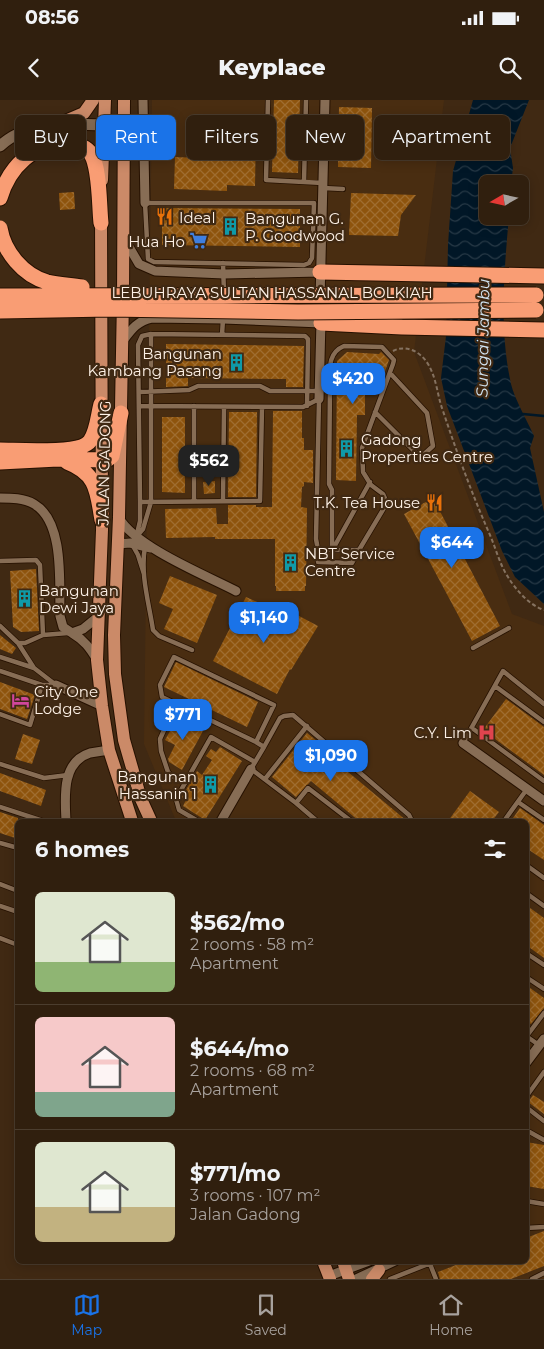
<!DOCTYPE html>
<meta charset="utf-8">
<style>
body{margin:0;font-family:Montserrat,sans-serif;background:#3c2c1c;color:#f1f3f6;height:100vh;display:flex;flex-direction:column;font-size:19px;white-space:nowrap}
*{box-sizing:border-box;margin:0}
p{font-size:16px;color:#a8a29e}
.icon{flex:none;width:28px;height:28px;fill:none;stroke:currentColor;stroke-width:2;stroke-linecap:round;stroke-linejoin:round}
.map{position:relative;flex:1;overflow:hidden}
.drawer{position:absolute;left:15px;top:719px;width:514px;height:445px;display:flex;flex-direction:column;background:#301f0e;border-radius:8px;box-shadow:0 2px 12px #0003,0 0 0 1px #4b3d2e}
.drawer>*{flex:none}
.guide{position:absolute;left:15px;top:15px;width:515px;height:45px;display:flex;gap:10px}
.needle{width:32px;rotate:261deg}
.tools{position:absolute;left:479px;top:75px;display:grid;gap:10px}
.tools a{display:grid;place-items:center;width:50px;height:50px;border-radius:8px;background:#301f0e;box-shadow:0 2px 12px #0003,0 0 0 1px #4b3d2e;font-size:25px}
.price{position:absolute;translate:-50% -42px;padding:0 11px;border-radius:10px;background:#1a73e8;color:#fff;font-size:16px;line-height:32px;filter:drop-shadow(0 1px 2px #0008)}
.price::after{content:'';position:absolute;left:50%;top:30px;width:15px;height:11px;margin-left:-8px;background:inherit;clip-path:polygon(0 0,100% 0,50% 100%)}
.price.current{background:#222;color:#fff}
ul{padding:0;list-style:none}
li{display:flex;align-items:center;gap:15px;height:125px;padding:0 20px}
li+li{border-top:1px solid #4b3d2e}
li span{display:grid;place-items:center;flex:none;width:140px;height:100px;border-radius:8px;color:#555}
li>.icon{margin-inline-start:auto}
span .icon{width:60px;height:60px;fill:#fffc;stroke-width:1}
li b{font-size:21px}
h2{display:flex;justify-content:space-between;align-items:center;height:60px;padding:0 20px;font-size:21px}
.pill{padding:0 18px;border-radius:8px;background:#301f0e;box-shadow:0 2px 12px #0003,0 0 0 1px #4b3d2e;font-size:18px;line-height:45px}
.pill.current{background:#1a73e8;color:#fff}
.status{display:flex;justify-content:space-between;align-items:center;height:35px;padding:0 25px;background:#301f0e;direction:ltr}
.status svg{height:14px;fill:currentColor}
header{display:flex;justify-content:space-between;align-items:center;height:65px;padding:0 20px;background:#301f0e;font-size:22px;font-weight:800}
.dock{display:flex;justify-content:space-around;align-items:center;height:70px;border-top:1px solid #4b3d2e;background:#301f0e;font-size:14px;color:#a8a29e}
.dock a{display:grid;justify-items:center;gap:2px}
.dock .current{color:#1a73e8}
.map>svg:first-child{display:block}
.built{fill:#492d11}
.water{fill:url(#water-waves)}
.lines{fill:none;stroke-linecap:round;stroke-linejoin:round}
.stream{stroke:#011727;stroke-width:2.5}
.building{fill:url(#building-cross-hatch)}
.service-casing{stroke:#261100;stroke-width:6}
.minor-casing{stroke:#261100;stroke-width:11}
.secondary-casing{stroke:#261100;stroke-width:13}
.primary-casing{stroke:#261100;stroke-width:14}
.motorway-casing{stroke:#261100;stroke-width:17}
.path{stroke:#857260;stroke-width:2;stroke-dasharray:4 2.5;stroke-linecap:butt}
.service{stroke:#876d55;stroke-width:4.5}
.minor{stroke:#876d55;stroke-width:9}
.secondary{stroke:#876d55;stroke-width:11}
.primary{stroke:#cb8a68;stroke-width:12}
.motorway{stroke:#f99d74;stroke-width:15}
.motorway-bridge-casing{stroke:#261100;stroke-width:17;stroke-linecap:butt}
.motorway-bridge{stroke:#f99d74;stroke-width:15}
.labels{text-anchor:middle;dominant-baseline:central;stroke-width:4.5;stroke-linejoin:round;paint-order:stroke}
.poi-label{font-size:15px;fill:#fef2e7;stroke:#402913;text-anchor:start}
.street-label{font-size:15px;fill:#fef2e7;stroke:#402913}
.water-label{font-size:16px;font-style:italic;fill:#d1e4f2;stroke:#402913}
</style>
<div class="status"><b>08:56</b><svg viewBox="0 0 49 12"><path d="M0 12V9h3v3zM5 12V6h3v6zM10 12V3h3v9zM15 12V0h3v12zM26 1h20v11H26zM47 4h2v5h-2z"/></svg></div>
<header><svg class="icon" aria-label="back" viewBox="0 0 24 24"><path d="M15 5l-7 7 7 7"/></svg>Keyplace<svg class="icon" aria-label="search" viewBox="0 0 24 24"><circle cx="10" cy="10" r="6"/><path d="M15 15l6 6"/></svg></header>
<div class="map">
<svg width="544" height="1179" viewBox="0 0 544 1179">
<defs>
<pattern id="water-waves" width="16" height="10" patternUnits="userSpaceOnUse" patternTransform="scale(1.25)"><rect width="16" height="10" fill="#011727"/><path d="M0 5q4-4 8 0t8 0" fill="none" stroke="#273946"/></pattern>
<pattern id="building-cross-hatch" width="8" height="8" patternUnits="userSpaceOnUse" patternTransform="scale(1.25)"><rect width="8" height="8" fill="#8e540d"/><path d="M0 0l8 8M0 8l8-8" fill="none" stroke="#9f6d30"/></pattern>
</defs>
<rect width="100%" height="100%" fill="#402913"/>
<path class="built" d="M 152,0 L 444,0 L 414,252 L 512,514 L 544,526 L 544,1179 L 364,1179 L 356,1161 L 526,1161 L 526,721 L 176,721 L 144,644 Z"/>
<path class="water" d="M 473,0 L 529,0 L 510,48 L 513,68 L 511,84 L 488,84 L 488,116 L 509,116 C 504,172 499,229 511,284 C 515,300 527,320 534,336 L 530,348 L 544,412 L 544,504 L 515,477 L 502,451 L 447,306 L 441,278 L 446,236 L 448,145 L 453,71 Z"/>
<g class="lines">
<path class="stream" d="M 523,314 L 544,316"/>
</g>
<path class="building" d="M 274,0 L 300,0 L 298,73 L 272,72 Z
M 339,7 L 372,8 L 371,68 L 338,67 Z
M 237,28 L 256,29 L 255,86 L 227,85 L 227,91 L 174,89 L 175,57 L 200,58 L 201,37 L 236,38 Z
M 74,92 L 75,109 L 60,110 L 59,93 Z
M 351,93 L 416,95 L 401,115 L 398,136 L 349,135 Z
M 162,108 L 300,109 L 300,147 L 162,145 Z
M 166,244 L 304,246 L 303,287 L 286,287 L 286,279 L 188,278 L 188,286 L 166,287 Z
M 347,252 L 379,254 L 381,252 L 389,260 L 383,277 L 373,277 L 373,295 L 365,295 L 365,315 L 357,315 L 356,381 L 336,380 L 337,261 Z
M 273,311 L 302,311 L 302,338 L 304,338 L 304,350 L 313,350 L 313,383 L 304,382 L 304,386 L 302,387 L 301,407 L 307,408 L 306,486 L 305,486 L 305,491 L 276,491 L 276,486 L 275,486 L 275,439 L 215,439 L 215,437 L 166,438 L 165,409 L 216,408 L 217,424 L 228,424 L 228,405 L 256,405 L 256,407 L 272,407 Z
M 229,312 L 257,312 L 256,397 L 228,397 Z
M 162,317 L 185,317 L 185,393 L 162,392 Z
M 215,381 L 215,393 L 204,394 L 203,382 Z
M 433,398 L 500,526 L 472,541 L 404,414 Z
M 36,469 L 39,531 L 21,532 L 13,527 L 10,471 Z
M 170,476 L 217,495 L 197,543 L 164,529 L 173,509 L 159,503 Z
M 246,497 L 282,513 L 284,508 L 318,526 L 291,570 L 290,569 L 277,594 L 213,561 Z
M 0,535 L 16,548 L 12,554 L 0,549 Z
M 176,562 L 258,602 L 247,627 L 164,587 Z
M 0,582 L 35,595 L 27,619 L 0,609 Z
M 506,599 L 544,627 L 544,675 L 483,630 Z
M 179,615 L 204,629 L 182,670 L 169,662 L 168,659 L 175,645 L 165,640 Z
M 307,633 L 333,654 L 330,657 L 407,721 L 359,721 L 311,681 L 296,697 L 272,677 Z
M 23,634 L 40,640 L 32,664 L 15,659 Z
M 220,647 L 242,661 L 205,720 L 183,706 L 186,700 L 182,697 L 197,671 L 202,675 L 212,660 L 206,656 L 211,649 L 216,652 Z
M 0,673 L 46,690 L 41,706 L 0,691 Z
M 470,691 L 499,712 L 492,721 L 448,721 Z
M 520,708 L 544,725 L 544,760 L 526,748 L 526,721 L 511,721 Z
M 0,712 L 18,718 L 18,739 L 0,733 Z
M 526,805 L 544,818 L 544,858 L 526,845 Z
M 526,885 L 544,898 L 544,908 L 531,924 L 526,921 Z
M 533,995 L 544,1002 L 544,1014 L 528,1002 Z
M 526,1042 L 544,1045 L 544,1089 L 526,1086 Z
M 544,1131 L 544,1166 L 511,1179 L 440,1179 L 438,1172 L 466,1161 L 526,1161 L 526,1138 Z"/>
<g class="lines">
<defs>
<path id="service" d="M 268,0 L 266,80 L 323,83
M 304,82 L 306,0
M 323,88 L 343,89
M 145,103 L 314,103 L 312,158 L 309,163 L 304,165 L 154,162 L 148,159 Z
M 223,163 L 224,194
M 151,234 L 142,236 L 138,245 L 140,402 L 260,401 L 262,307
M 222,235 L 223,219
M 322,269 L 330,285 L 329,384 L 332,390 L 332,450
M 139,292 L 189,290 L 198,286 L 260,286 L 270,291 L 319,291
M 139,306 L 303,307 L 319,299 L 316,439 L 318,450 L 318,462 L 352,463 L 359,450
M 375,312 L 419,356 L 422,356 L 433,346 L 427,313 L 390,273
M 194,401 L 194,306
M 223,401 L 224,307
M 137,434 L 140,421 L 140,402
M 137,436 L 143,429 L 151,402 L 151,234 L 305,236 L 308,239 L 308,246 L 307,306
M 133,446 L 138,455 L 144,474
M 145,447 C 140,474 149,503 153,530 L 159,536 L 192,550
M 333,449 L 370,382
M 318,450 L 359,450 L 387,403 L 383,394 L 371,385 L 363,372 L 362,348 L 393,264 L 394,260 L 382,247 L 344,246 C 327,253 330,270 330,285
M 0,461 L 36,460 L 40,465 L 43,535
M 0,526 L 18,543 L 34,568 L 0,557
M 18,543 L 25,543 L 43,535 L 68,533
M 473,548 L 509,528
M 0,571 L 42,585 L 56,585 L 34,568
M 495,586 L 544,622
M 0,614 L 30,625 L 42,585
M 169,619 L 160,639 L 161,651 L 168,672 L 172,676 L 185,683
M 472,628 L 544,681
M 256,642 L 162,597 L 160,585 L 174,557 L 274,605 L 256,642 L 264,647 L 251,669 L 296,703
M 463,643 L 503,571 L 544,604
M 264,647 L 280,618 L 284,616 L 293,615 L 409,715 L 412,721
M 0,664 L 44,678 L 68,675
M 265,679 L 307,626
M 518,702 L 544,720
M 0,707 L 43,721
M 198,721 L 179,710 L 176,699 L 211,637 L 255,662
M 317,721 L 296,703 L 308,688 L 351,721
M 504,721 L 527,689
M 0,743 L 18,748
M 526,765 L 544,778
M 0,784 L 18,791
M 526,793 L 544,806
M 0,806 L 18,812
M 0,838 L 18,845
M 526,853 L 544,865
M 526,877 L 544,889
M 526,936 L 539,945
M 526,937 L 544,913
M 526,997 L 544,972
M 526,1007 L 544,1021
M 526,1030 L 544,1040
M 526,1101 L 544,1104
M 526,1128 L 544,1127
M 430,1164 L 436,1179
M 390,1179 L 436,1161
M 532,1179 L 544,1173"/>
<path id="minor" d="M 143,0 L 145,103
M 125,140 L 139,164 L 155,171 L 224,174 L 320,172
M 320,200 L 325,0
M 122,242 C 131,230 137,221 152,218 L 223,219 L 321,223
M 319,299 L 321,220
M 0,398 C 11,398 24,398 34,404 C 65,422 59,484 60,516 L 63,527 L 72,533 L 83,529 L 99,516
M 119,418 C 136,447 205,475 236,491
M 118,444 L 130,443 L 151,448
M 72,533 C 84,540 90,548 97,560
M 56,585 L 102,606
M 463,643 L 544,701
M 66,721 C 65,698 61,662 90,653 C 96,652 103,651 109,650
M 221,721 L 251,669
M 526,963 L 544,939
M 329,1176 L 369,1161
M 356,1179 L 395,1161"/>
<path id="secondary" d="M 0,46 C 32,16 84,25 124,26"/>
<path id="primary" d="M 124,0 L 123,198 L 119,417 L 114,535 L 115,574 L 124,640 L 141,699 L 151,721
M 56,25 L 84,13 L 93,0
M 102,80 L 105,0
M 101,115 L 102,430 L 97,560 L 102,606 L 109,650 L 132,721
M 323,1161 L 330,1179
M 343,1161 L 349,1179
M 372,1179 L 379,1170"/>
<path id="motorway" d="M 0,98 C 9,67 33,43 67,44 C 76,44 86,46 91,54 C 100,68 99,105 101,123
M 320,172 L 544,176
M 321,223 L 402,227 L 544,230
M 0,350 C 18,350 80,355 90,341 C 97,332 98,315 101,304
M 0,362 L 58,359 L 107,360 L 112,356 L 121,313
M 67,362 C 98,374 97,392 102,420"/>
</defs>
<use href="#service" class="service-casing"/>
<use href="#minor" class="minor-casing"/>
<use href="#secondary" class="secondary-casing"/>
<use href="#primary" class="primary-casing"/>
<use href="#motorway" class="motorway-casing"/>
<path class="path" d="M 393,251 C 406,244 421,252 428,264 C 437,279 437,295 443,311 C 457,353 472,394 490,435 C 496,449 500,465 508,477 C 516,490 529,505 544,510"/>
<use href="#service" class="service"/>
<use href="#minor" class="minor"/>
<use href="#secondary" class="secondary"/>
<use href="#primary" class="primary"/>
<use href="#motorway" class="motorway"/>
<defs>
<path id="motorway-bridge" d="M 0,128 C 4,152 23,175 47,182 C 59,185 71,185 82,187
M 0,196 L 536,195
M 0,211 L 109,209 L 298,212 L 536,210"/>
</defs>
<use href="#motorway-bridge" class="motorway-bridge-casing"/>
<use href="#motorway-bridge" class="motorway-bridge"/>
</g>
<defs>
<symbol id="restaurant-bare" viewBox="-9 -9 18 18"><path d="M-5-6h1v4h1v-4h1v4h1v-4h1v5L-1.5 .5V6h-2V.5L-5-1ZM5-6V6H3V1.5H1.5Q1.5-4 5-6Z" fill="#e8710a" stroke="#402913" stroke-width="2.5" paint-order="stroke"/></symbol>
<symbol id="building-bare" viewBox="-9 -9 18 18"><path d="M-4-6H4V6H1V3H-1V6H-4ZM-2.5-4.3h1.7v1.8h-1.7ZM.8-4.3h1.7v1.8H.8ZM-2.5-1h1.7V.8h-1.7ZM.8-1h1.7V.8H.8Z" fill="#0f9aa8" stroke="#402913" stroke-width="2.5" paint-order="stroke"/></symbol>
<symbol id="supermarket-bare" viewBox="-9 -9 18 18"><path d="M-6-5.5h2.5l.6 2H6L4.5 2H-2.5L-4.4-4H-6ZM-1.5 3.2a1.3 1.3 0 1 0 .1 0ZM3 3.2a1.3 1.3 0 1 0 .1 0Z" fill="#3f7fe0" stroke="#402913" stroke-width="2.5" paint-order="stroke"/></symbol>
<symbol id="hotel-bare" viewBox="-9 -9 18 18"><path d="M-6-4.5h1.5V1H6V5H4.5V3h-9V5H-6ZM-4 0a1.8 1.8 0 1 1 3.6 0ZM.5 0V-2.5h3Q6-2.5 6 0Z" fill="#d1479c" stroke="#402913" stroke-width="2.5" paint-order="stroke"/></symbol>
<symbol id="hospital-bare" viewBox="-9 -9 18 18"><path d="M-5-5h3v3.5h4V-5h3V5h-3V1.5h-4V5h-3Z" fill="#e0444e" stroke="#402913" stroke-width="2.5" paint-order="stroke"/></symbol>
</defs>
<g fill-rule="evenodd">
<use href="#restaurant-bare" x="152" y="104" width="25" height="25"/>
<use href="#building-bare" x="218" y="114" width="25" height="25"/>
<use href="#supermarket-bare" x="186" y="128" width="25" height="25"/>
<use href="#building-bare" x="224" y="250" width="25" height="25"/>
<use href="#building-bare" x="334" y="336" width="25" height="25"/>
<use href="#restaurant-bare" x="422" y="390" width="25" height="25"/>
<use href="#building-bare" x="278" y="450" width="25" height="25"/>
<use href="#building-bare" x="12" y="486" width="25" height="25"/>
<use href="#hotel-bare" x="8" y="588" width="25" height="25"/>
<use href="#hospital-bare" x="474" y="620" width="25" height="25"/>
<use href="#building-bare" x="198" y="672" width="25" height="25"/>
</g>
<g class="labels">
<g class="poi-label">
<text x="179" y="117">Ideal</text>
<text x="245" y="118">Bangunan G.<tspan x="245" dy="17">P. Goodwood</tspan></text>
<text x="185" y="141" text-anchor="end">Hua Ho</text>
<text x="222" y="253" text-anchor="end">Bangunan<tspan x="222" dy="17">Kambang Pasang</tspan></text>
<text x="361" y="339">Gadong<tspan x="361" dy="17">Properties Centre</tspan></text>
<text x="420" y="402" text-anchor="end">T.K. Tea House</text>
<text x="305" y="453">NBT Service<tspan x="305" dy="17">Centre</tspan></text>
<text x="39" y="490">Bangunan<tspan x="39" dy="17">Dewi Jaya</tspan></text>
<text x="34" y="591">City One<tspan x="34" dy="17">Lodge</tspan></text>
<text x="472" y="632" text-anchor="end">C.Y. Lim</text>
<text x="197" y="676" text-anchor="end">Bangunan<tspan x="197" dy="17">Hassanin 1</tspan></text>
</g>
<g class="street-label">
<text x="272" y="192">LEBUHRAYA SULTAN HASSANAL BOLKIAH</text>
<text transform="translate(104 363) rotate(-89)">JALAN GADONG</text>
</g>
<g class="water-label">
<text transform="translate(483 238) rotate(-89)">Sungai Jambu</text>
</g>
</g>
</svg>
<div class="tools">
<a><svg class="needle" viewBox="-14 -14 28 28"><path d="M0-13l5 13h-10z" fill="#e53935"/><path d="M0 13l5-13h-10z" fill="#a8a29e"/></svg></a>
</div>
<b class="price" style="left:353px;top:305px">$420</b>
<b class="price current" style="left:209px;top:387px">$562</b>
<b class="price" style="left:452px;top:469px">$644</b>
<b class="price" style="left:264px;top:544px">$1,140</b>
<b class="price" style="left:183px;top:641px">$771</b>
<b class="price" style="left:331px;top:682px">$1,090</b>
<div class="guide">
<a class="pill">Buy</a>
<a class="pill current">Rent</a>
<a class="pill">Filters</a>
<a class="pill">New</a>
<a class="pill">Apartment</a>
</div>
<section class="drawer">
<h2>6 homes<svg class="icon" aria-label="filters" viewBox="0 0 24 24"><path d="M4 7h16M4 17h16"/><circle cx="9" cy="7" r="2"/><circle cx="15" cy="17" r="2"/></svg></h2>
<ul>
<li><span style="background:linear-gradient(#dfe7d0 70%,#8fb573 0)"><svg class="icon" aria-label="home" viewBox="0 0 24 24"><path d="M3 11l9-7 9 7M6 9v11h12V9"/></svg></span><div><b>$562/mo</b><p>2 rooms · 58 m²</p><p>Apartment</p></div></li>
<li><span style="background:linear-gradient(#f6c9c9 75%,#7fa58c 0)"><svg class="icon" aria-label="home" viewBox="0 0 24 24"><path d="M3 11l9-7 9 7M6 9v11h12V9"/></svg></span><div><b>$644/mo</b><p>2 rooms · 68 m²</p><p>Apartment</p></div></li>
<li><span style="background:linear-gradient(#dfe7d0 65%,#c2b280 0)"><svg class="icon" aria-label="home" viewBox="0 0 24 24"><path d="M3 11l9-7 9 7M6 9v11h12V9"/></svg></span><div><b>$771/mo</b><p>3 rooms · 107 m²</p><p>Jalan Gadong</p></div></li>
</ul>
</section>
</div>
<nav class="dock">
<a class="current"><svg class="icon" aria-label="map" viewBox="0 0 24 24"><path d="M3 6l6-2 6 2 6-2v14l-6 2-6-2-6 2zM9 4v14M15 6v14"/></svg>Map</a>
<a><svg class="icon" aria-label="saved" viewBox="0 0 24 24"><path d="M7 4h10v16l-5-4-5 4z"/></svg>Saved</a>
<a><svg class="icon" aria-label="home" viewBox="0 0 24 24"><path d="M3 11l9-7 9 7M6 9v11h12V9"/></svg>Home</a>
</nav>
